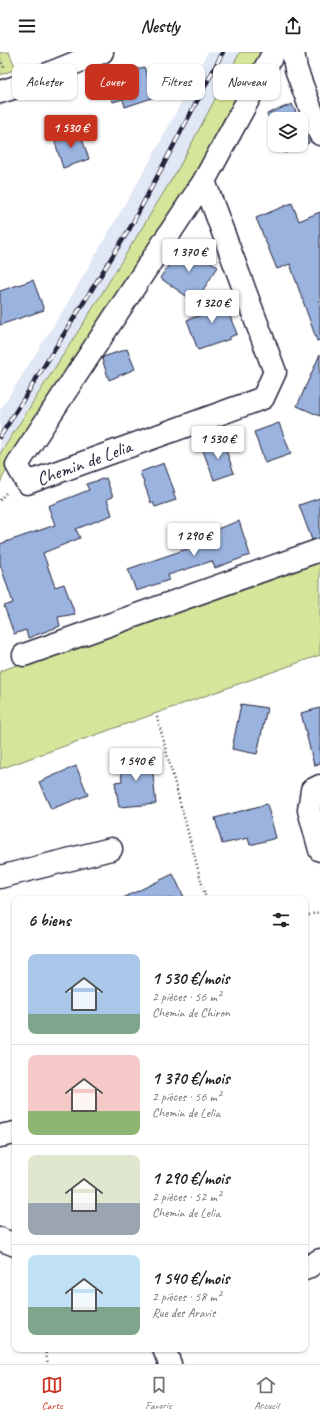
<!DOCTYPE html>
<html lang="fr">
<meta charset="utf-8">
<style>
body{margin:0;font-family:Caveat,sans-serif;background:#f2f2f2;color:#202124;height:100vh;display:flex;flex-direction:column;font-size:15px;white-space:nowrap}
*{box-sizing:border-box;margin:0}
p{font-size:13px;color:#757577}
.icon{flex:none;width:22px;height:22px;fill:none;stroke:currentColor;stroke-width:2;stroke-linecap:round;stroke-linejoin:round}
.map{position:relative;flex:1;overflow:hidden}
.side{position:absolute;left:12px;top:844px;width:296px;height:456px;display:flex;flex-direction:column;background:#fff;border-radius:8px;box-shadow:0 1px 3px #0004}
.side>*{flex:none}
.top-card{position:absolute;left:12px;top:12px;width:296px;height:36px;display:flex;gap:8px}
.tools{position:absolute;left:268px;top:60px;display:grid;gap:8px}
.tools a{display:grid;place-items:center;width:40px;height:40px;border-radius:8px;background:#fff;box-shadow:0 1px 3px #0004;font-size:20px}
.price{position:absolute;translate:-50% -34px;padding:0 9px;border-radius:4px;background:#fff;color:#222;font-size:13px;line-height:26px;filter:drop-shadow(0 1px 2px #0008)}
.price::after{content:'';position:absolute;left:50%;top:24px;width:12px;height:9px;margin-left:-6px;background:inherit;clip-path:polygon(0 0,100% 0,50% 100%)}
.price.current{background:#c8321e;color:#fff}
ul{padding:0;list-style:none}
li{display:flex;align-items:center;gap:12px;height:100px;padding:0 16px}
li+li{border-top:1px solid #e0e0e0}
li span{display:grid;place-items:center;flex:none;width:112px;height:80px;border-radius:8px;color:#555}
li>.icon{margin-inline-start:auto}
span .icon{width:48px;height:48px;fill:#fffc;stroke-width:1}
li b{font-size:17px}
h2{display:flex;justify-content:space-between;align-items:center;height:48px;padding:0 16px;font-size:17px}
.chip{padding:0 14px;border-radius:8px;background:#fff;box-shadow:0 1px 3px #0004;font-size:14px;line-height:36px}
.chip.current{background:#c8321e;color:#fff}
header{display:flex;justify-content:space-between;align-items:center;height:52px;padding:0 16px;background:#fff;font-size:18px;font-weight:700}
.tabs{display:flex;justify-content:space-around;align-items:center;height:56px;border-top:1px solid #e0e0e0;background:#fff;font-size:11px;color:#757577}
.tabs a{display:grid;justify-items:center;gap:2px}
.tabs .current{color:#c8321e}
.map>svg:first-child{display:block}
.built{fill:#e1e8f5}
.green{fill:#d5e599;stroke:#7c846a}
.building{fill:#9ab3df;stroke:#22223b}
.lines{fill:none;stroke-linecap:round;stroke-linejoin:round}
.minor-casing{stroke:#22223b;stroke-width:25}
.path{stroke:#22223b;stroke-width:2.5;stroke-dasharray:1 3;stroke-linecap:butt}
.minor{stroke:#fff;stroke-width:22}
.rail-casing{stroke:#22223b;stroke-width:4.5}
.rail{stroke:#fff;stroke-width:3;stroke-dasharray:9;stroke-linecap:butt}
.labels{text-anchor:middle;dominant-baseline:central;stroke-width:3;stroke-linejoin:round;paint-order:stroke}
.street-label{font-size:19px;fill:#22223b;stroke:#fff}
</style>
<header><svg class="icon" aria-label="menu" viewBox="0 0 24 24"><path d="M4 6h16M4 12h16M4 18h16"/></svg>Nestly<svg class="icon" aria-label="share" viewBox="0 0 24 24"><path d="M12 15V3M7 8l5-5 5 5M5 13v7h14v-7"/></svg></header>
<div class="map">
<svg width="320" height="1312" viewBox="0 0 320 1312">
<rect width="100%" height="100%" fill="#fff"/>
<filter id="ink" filterUnits="userSpaceOnUse"><feTurbulence type="fractalNoise" baseFrequency=".025" numOctaves="2"/><feDisplacementMap in="SourceGraphic" scale="8" xChannelSelector="R" yChannelSelector="G"/><feConvolveMatrix kernelMatrix="1 2 1 2 8 2 1 2 1" color-interpolation-filters="sRGB"/></filter>
<g filter="url(#ink)">
<path class="built" d="M 208,0 L 240,0 L 178,117 L 91,259 L 0,402 L 0,358 L 67,252 L 150,109 Z"/>
<path class="green" d="M 0,0 L 9,0 L 16,17 L 0,23 Z
M 240,0 L 261,0 L 196,126 L 11,409 L 0,431 L 0,402 L 91,259 L 178,117 Z
M 320,505 L 320,603 L 0,717 L 0,619 Z"/>
<path class="building" d="M 144,15 L 155,45 L 125,55 L 123,47 L 113,50 L 107,33 L 117,29 L 116,25 Z
M 292,52 L 299,67 L 275,67 L 275,79 L 267,62 Z
M 301,72 L 309,91 L 285,101 L 281,93 L 301,93 Z
M 79,78 L 89,107 L 63,116 L 54,87 Z
M 292,151 L 299,169 L 320,160 L 320,288 L 317,289 L 290,212 L 277,217 L 256,166 Z
M 184,191 L 218,215 L 195,250 L 160,226 Z
M 33,228 L 44,258 L 0,273 L 0,239 Z
M 221,242 L 237,282 L 230,285 L 230,287 L 198,298 L 187,268 L 209,260 L 197,251 Z
M 127,297 L 135,317 L 109,328 L 102,307 L 103,305 Z
M 320,302 L 320,364 L 297,354 Z
M 279,371 L 291,402 L 265,411 L 254,380 Z
M 223,389 L 234,421 L 214,428 L 202,396 Z
M 164,411 L 175,441 L 173,441 L 176,448 L 155,455 L 153,450 L 151,451 L 140,420 Z
M 106,426 L 113,445 L 107,447 L 112,463 L 76,477 L 80,486 L 43,501 L 55,535 L 64,532 L 75,562 L 58,565 L 60,574 L 28,586 L 26,578 L 14,582 L 4,554 L 13,551 L 0,512 L 0,492 L 55,473 L 48,454 L 89,438 L 86,432 Z
M 320,446 L 320,486 L 312,488 L 299,453 Z
M 239,469 L 250,503 L 215,516 L 212,509 L 168,523 L 169,528 L 136,539 L 128,517 L 210,489 L 206,481 Z
M 241,652 L 267,656 L 257,702 L 232,697 Z
M 320,656 L 320,712 L 314,713 L 301,661 Z
M 151,704 L 156,752 L 119,755 L 115,730 L 122,729 L 120,706 Z
M 76,714 L 88,743 L 51,757 L 39,730 Z
M 267,752 L 276,786 L 250,793 L 248,786 L 222,792 L 215,766 Z
M 173,822 L 185,847 L 121,847 Z"/>
<g class="lines">
<defs>
<path id="minor" d="M 293,0 L 296,17 L 320,82
M 0,40 L 13,36 L 102,0
M 204,129 L 275,320 L 263,346 L 27,431 L 17,413 L 204,129 L 274,0
M 24,603 L 320,498
M 320,734 L 312,738 L 309,758 L 320,798
M 0,825 L 111,797
M 0,1084 L 15,1081
M 0,1187 L 15,1193
M 305,1217 L 320,1208
M 164,1297 L 170,1312"/>
</defs>
<use href="#minor" class="minor-casing"/>
<path class="path" d="M 0,7 L 4,15
M 0,448 L 6,441
M 157,665 L 206,847
M 305,864 L 320,860
M 45,1297 L 48,1312"/>
<use href="#minor" class="minor"/>
<defs>
<path id="rail" d="M 0,385 L 130,176 L 223,0"/>
</defs>
<use href="#rail" class="rail-casing"/>
<use href="#rail" class="rail"/>
</g>
</g>
<g class="labels">
<g class="street-label">
<text transform="translate(84 411) rotate(-20)">Chemin de Lelia</text>
</g>
</g>
</svg>
<div class="tools">
<a><svg class="icon" aria-label="layers" viewBox="0 0 24 24"><path d="M12 4l9 5-9 5-9-5zM3 14l9 5 9-5"/></svg></a>
</div>
<b class="price current" style="left:71px;top:97px">1 530 €</b>
<b class="price" style="left:189px;top:221px">1 370 €</b>
<b class="price" style="left:212px;top:272px">1 320 €</b>
<b class="price" style="left:218px;top:408px">1 530 €</b>
<b class="price" style="left:194px;top:505px">1 290 €</b>
<b class="price" style="left:136px;top:730px">1 540 €</b>
<div class="top-card">
<a class="chip">Acheter</a>
<a class="chip current">Louer</a>
<a class="chip">Filtres</a>
<a class="chip">Nouveau</a>
</div>
<section class="side">
<h2>6 biens<svg class="icon" aria-label="filters" viewBox="0 0 24 24"><path d="M4 7h16M4 17h16"/><circle cx="9" cy="7" r="2"/><circle cx="15" cy="17" r="2"/></svg></h2>
<ul>
<li><span style="background:linear-gradient(#a9c7e8 75%,#7fa58c 0)"><svg class="icon" aria-label="home" viewBox="0 0 24 24"><path d="M3 11l9-7 9 7M6 9v11h12V9"/></svg></span><div><b>1 530 €/mois</b><p>2 pièces · 56 m²</p><p>Chemin de Chiron</p></div></li>
<li><span style="background:linear-gradient(#f6c9c9 70%,#8fb573 0)"><svg class="icon" aria-label="home" viewBox="0 0 24 24"><path d="M3 11l9-7 9 7M6 9v11h12V9"/></svg></span><div><b>1 370 €/mois</b><p>2 pièces · 56 m²</p><p>Chemin de Lelia</p></div></li>
<li><span style="background:linear-gradient(#dfe7d0 60%,#9aa5b1 0)"><svg class="icon" aria-label="home" viewBox="0 0 24 24"><path d="M3 11l9-7 9 7M6 9v11h12V9"/></svg></span><div><b>1 290 €/mois</b><p>2 pièces · 52 m²</p><p>Chemin de Lelia</p></div></li>
<li><span style="background:linear-gradient(#bfe0f5 65%,#7fa58c 0)"><svg class="icon" aria-label="home" viewBox="0 0 24 24"><path d="M3 11l9-7 9 7M6 9v11h12V9"/></svg></span><div><b>1 540 €/mois</b><p>2 pièces · 58 m²</p><p>Rue des Aravis</p></div></li>
</ul>
</section>
</div>
<nav class="tabs">
<a class="current"><svg class="icon" aria-label="map" viewBox="0 0 24 24"><path d="M3 6l6-2 6 2 6-2v14l-6 2-6-2-6 2zM9 4v14M15 6v14"/></svg>Carte</a>
<a><svg class="icon" aria-label="saved" viewBox="0 0 24 24"><path d="M7 4h10v16l-5-4-5 4z"/></svg>Favoris</a>
<a><svg class="icon" aria-label="home" viewBox="0 0 24 24"><path d="M3 11l9-7 9 7M6 9v11h12V9"/></svg>Accueil</a>
</nav>
